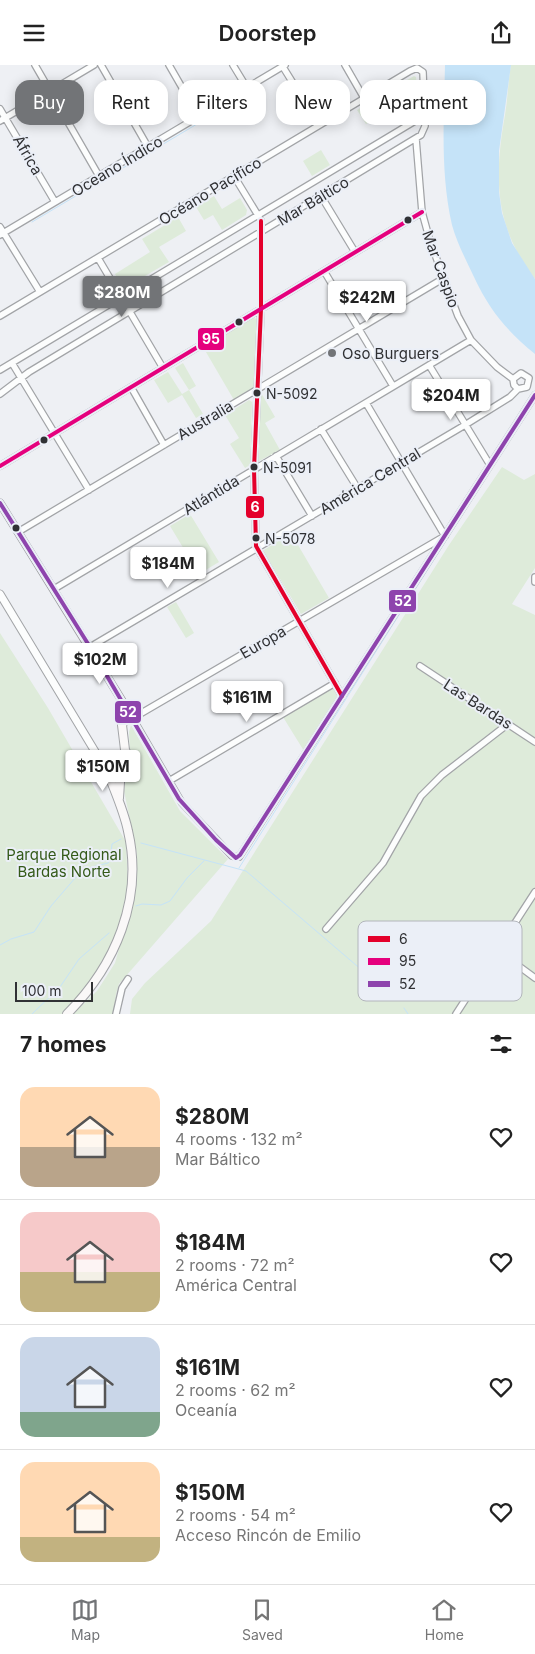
<!DOCTYPE html>
<meta charset="utf-8">
<style>
body{margin:0;font-family:Inter,sans-serif;background:#f2f2f2;color:#222;height:100vh;display:flex;flex-direction:column;font-size:19px;white-space:nowrap}
*{box-sizing:border-box;margin:0}
p{font-size:16px;color:#767676}
.icon{flex:none;width:28px;height:28px;fill:none;stroke:currentColor;stroke-width:2;stroke-linecap:round;stroke-linejoin:round}
.map{position:relative;height:949px;overflow:hidden}
.panel{display:flex;flex-direction:column;background:#fff;flex:1}
.panel>*{flex:none}
.banner{position:absolute;left:15px;top:15px;width:505px;height:45px;display:flex;gap:10px}
.scale{position:absolute;left:15px;bottom:12px;width:78px;box-sizing:border-box;padding-left:5px;border:2px solid #303134;border-top:0;font-size:14px;line-height:18px;white-space:nowrap;color:#303134;-webkit-text-stroke:4px #ebeff7;paint-order:stroke}
.price{position:absolute;translate:-50% -42px;padding:0 11px;border-radius:5px;background:#fff;color:#222;font-size:16px;line-height:32px;filter:drop-shadow(0 1px 2px #0008)}
.price::after{content:'';position:absolute;left:50%;top:30px;width:15px;height:11px;margin-left:-8px;background:inherit;clip-path:polygon(0 0,100% 0,50% 100%)}
.price.current{background:#727477;color:#fff}
ul{padding:0;list-style:none}
li{display:flex;align-items:center;gap:15px;height:125px;padding:0 20px}
li+li{border-top:1px solid #e0e0e0}
li span{display:grid;place-items:center;flex:none;width:140px;height:100px;border-radius:15px;color:#555}
li>.icon{margin-inline-start:auto}
span .icon{width:60px;height:60px;fill:#fffc;stroke-width:1}
li b{font-size:21px}
h2{display:flex;justify-content:space-between;align-items:center;height:60px;padding:0 20px;font-size:21px}
.pill{padding:0 18px;border-radius:15px;background:#fff;box-shadow:0 2px 12px #0003;font-size:18px;line-height:45px}
.pill.current{background:#727477;color:#fff}
header{display:flex;justify-content:space-between;align-items:center;height:65px;padding:0 20px;background:#fff;font-size:22px;font-weight:600}
.dock{display:flex;justify-content:space-around;align-items:center;height:70px;border-top:1px solid #e0e0e0;background:#fff;font-size:14px;color:#767676}
.dock a{display:grid;justify-items:center;gap:2px}
.dock .current{color:#727477}
.map>svg:first-child{display:block}
.green{fill:#deebda}
.water{fill:#c5e3f8}
.lines{fill:none;stroke-linecap:round;stroke-linejoin:round}
.stream{stroke:#c5e3f8;stroke-width:1}
.minor-casing{stroke:#a2a4a7;stroke-width:8}
.tertiary-casing{stroke:#a2a4a7;stroke-width:9}
.secondary-casing{stroke:#a2a4a7;stroke-width:10}
.minor{stroke:#fcfdfd;stroke-width:5.5}
.tertiary{stroke:#fcfdfd;stroke-width:7}
.secondary{stroke:#faf8f8;stroke-width:8}
.bus-1-casing{stroke:#ebeff7;stroke-width:8}
.bus-2-casing{stroke:#ebeff7;stroke-width:8}
.bus-3-casing{stroke:#ebeff7;stroke-width:8}
.bus-1{stroke:#e4002b;stroke-width:4}
.bus-2{stroke:#e5007d;stroke-width:4}
.bus-3{stroke:#8e44ad;stroke-width:4}
.bus-dot{fill:#303134;stroke:#ebeff7;stroke-width:2}
.poi-dot{fill:#727477;stroke:#ebeff7;stroke-width:2}
.labels{text-anchor:middle;dominant-baseline:central;stroke-width:4;stroke-linejoin:round;paint-order:stroke}
.bus-label{font-size:14px;fill:#303134;stroke:#ebeff7;text-anchor:start}
.street-label{font-size:15px;fill:#303134;stroke:#ebeff7}
.poi-label{font-size:15px;fill:#303134;stroke:#ebeff7;text-anchor:start}
.park-label{font-size:15px;fill:#345a19;stroke:#ebeff7}
.key{fill:#ebeff7;stroke:#b3b6bc;stroke-width:1}
.key-label{font-size:14px;fill:#303134}
.line-badge{stroke:#ebeff7;stroke-width:2}
.badge-label{font-size:14px;text-anchor:middle;font-weight:bold;fill:#fff}
</style>
<header><svg class="icon" aria-label="menu" viewBox="0 0 24 24"><path d="M4 6h16M4 12h16M4 18h16"/></svg>Doorstep<svg class="icon" aria-label="share" viewBox="0 0 24 24"><path d="M12 15V3M7 8l5-5 5 5M5 13v7h14v-7"/></svg></header>
<div class="map">
<svg width="535" height="949" viewBox="0 0 535 949">
<rect width="100%" height="100%" fill="#eef0f4"/>
<path class="green" d="M 511,0 L 535,0 L 535,214 C 494,162 494,112 505,50 C 508,33 508,16 511,0 Z
M 414,11 L 416,12 L 417,22 L 399,33 L 393,23 Z
M 384,29 L 393,43 L 366,59 L 357,45 Z
M 321,85 L 330,100 L 312,111 L 303,96 Z
M 214,131 L 222,144 L 240,133 L 247,145 L 246,150 L 222,165 L 213,150 L 204,155 L 196,142 Z
M 178,152 L 186,166 L 159,182 L 169,197 L 126,222 L 123,221 L 115,209 L 150,187 L 142,174 Z
M 253,253 L 258,254 L 256,318 L 252,324 L 234,335 L 203,282 Z
M 183,298 L 196,321 L 189,325 L 203,349 L 196,353 L 182,330 L 168,338 L 154,315 L 168,307 L 182,329 L 189,325 L 175,303 Z
M 260,326 L 275,352 L 265,358 L 280,385 L 259,396 Z
M 249,335 L 252,337 L 250,400 L 245,403 L 230,379 L 239,373 L 225,350 Z
M 502,402 L 524,415 L 535,409 L 535,503 L 512,539 L 535,550 L 535,949 L 130,949 L 132,934 L 145,918 L 211,856 L 449,480 Z
M 190,449 L 219,497 L 199,509 L 170,461 Z
M 291,468 L 329,533 L 301,549 L 264,487 L 264,485 Z
M 176,537 L 194,568 L 186,573 L 167,542 Z
M 0,568 L 48,643 L 126,777 L 128,823 L 119,867 L 107,893 L 81,930 L 62,949 L 0,949 Z
M 334,621 L 340,630 L 304,686 L 283,652 Z
M 131,660 L 180,746 L 228,794 L 119,919 L 116,929 L 114,949 L 73,949 L 97,926 L 115,898 L 136,822 L 137,789 L 124,726 L 130,688 L 129,667 Z"/>
<path class="water" d="M 445,0 L 511,0 L 499,86 L 499,127 L 502,148 L 512,178 L 535,214 L 535,289 C 506,265 490,246 474,212 C 466,195 457,178 452,160 C 440,108 444,52 445,0 Z"/>
<g class="lines">
<path class="stream" d="M 32,157 L 197,59
M 141,778 L 246,806 L 391,930
M 239,803 L 535,335
M 136,841 L 142,839 L 161,840 L 170,836 L 187,813 L 204,796
M 0,880 L 11,874 L 34,867 L 51,841 L 76,812 L 92,802 L 108,798 L 110,796 L 112,779 L 121,774
M 404,943 L 408,949
M 32,949 L 60,922 L 79,894 L 109,868"/>
<defs>
<path id="minor" d="M 35,0 L 99,111
M 101,0 L 148,82
M 169,0 L 199,52
M 233,0 L 247,23
M 345,0 L 364,33
M 283,2 L 319,60
M 0,44 L 55,137
M 0,56 L 94,0
M 416,74 L 422,147 L 430,176 L 458,251 L 471,275 L 497,302 L 513,314 L 514,320 L 518,324
M 234,111 L 259,152
M 321,131 L 355,187
M 261,156 L 261,244 L 254,404 L 256,481 L 342,631
M 0,162 L 40,227
M 0,170 L 285,0
M 98,193 L 163,303
M 324,206 L 393,321
M 0,251 L 410,6 L 417,3 L 423,7 L 425,61 L 421,70 L 29,307 L 0,329
M 12,298 L 89,425
M 429,300 L 490,400
M 0,305 L 425,50
M 513,314 L 521,308 L 529,313 L 527,322 L 518,324
M 131,322 L 164,380
M 321,364 L 358,424
M 276,391 L 312,451
M 0,401 L 422,147
M 18,467 L 444,213
M 535,512 L 535,517
M 54,524 L 471,275
M 90,582 L 465,360 L 510,332 L 518,324
M 420,601 L 535,677
M 129,647 L 182,738 L 232,791 L 239,792 L 535,330
M 133,653 L 445,471 L 366,338
M 169,716 L 335,618
M 326,864 L 383,798 L 421,731 L 442,710 L 508,659
M 497,885 L 535,913
M 116,949 L 122,923 L 128,914
M 456,949 L 535,827"/>
<path id="tertiary" d="M 0,438 L 129,647
M 0,529 L 108,708"/>
<path id="secondary" d="M 119,733 L 120,717 L 126,693 L 122,660 L 129,647
M 67,949 C 115,901 144,834 128,766 C 124,746 115,727 108,708 C 112,699 122,697 126,687"/>
</defs>
<use href="#minor" class="minor-casing"/>
<use href="#tertiary" class="tertiary-casing"/>
<use href="#secondary" class="secondary-casing"/>
<use href="#minor" class="minor"/>
<use href="#tertiary" class="tertiary"/>
<use href="#secondary" class="secondary"/>
<defs>
<path id="bus-1" d="M 261,156 L 261,244 L 254,404 L 256,481 L 342,631"/>
<path id="bus-2" d="M 0,401 L 422,147"/>
<path id="bus-3" d="M 0,438 L 90,582 L 179,734 L 216,775 L 236,793 L 240,790 L 535,330"/>
</defs>
<use href="#bus-1" class="bus-1-casing"/>
<use href="#bus-2" class="bus-2-casing"/>
<use href="#bus-3" class="bus-3-casing"/>
<use href="#bus-1" class="bus-1"/>
<use href="#bus-2" class="bus-2"/>
<use href="#bus-3" class="bus-3"/>
</g>
<g class="bus-dot">
<circle cx="408" cy="155" r="4.5"/>
<circle cx="239" cy="257" r="4.5"/>
<circle cx="257" cy="328" r="4.5"/>
<circle cx="44" cy="375" r="4.5"/>
<circle cx="254" cy="402" r="4.5"/>
<circle cx="16" cy="463" r="4.5"/>
<circle cx="256" cy="473" r="4.5"/>
</g>
<circle class="poi-dot" cx="332" cy="288" r="5"/>
<g class="labels">
<g class="bus-label">
<text x="266" y="328">N-5092</text>
<text x="263" y="402">N-5091</text>
<text x="265" y="473">N-5078</text>
</g>
<g class="street-label">
<text transform="translate(28 90) rotate(60)">África</text>
<text transform="translate(117 101) rotate(-31)">Oceano Índico</text>
<text transform="translate(210 126) rotate(-31)">Océano Pacífico</text>
<text transform="translate(313 136) rotate(-31)">Mar Báltico</text>
<text transform="translate(441 204) rotate(70)">Mar Caspio</text>
<text transform="translate(205 355) rotate(-31)">Australia</text>
<text transform="translate(370 416) rotate(-31)">América Central</text>
<text transform="translate(211 430) rotate(-31)">Atlántida</text>
<text transform="translate(263 577) rotate(-30)">Europa</text>
<text transform="translate(478 639) rotate(33)">Las Bardas</text>
</g>
<g class="poi-label">
<text x="342" y="288">Oso Burguers</text>
</g>
<g class="park-label">
<text x="64" y="789">Parque Regional<tspan x="64" dy="17">Bardas Norte</tspan></text>
</g>
</g>
<rect x="358" y="856" width="164" height="80" rx="8" class="key"/>
<rect x="368" y="871" width="22" height="6" fill="#e4002b"/>
<rect x="368" y="893" width="22" height="7" fill="#e5007d"/>
<rect x="368" y="916" width="22" height="6" fill="#8e44ad"/>
<g class="key-label">
<text x="399" y="879">6</text>
<text x="399" y="901">95</text>
<text x="399" y="924">52</text>
</g>
<g class="line-badge">
<rect x="197" y="262" width="28" height="24" rx="5" fill="#e5007d"/>
<rect x="245" y="430" width="20" height="24" rx="5" fill="#e4002b"/>
<rect x="388" y="524" width="29" height="24" rx="5" fill="#8e44ad"/>
<rect x="114" y="635" width="28" height="24" rx="5" fill="#8e44ad"/>
</g>
<g class="badge-label">
<text x="211" y="279">95</text>
<text x="255" y="447">6</text>
<text x="403" y="541">52</text>
<text x="128" y="652">52</text>
</g>
</svg>
<div class="scale">100 m</div>
<b class="price current" style="left:122px;top:253px">$280M</b>
<b class="price" style="left:367px;top:258px">$242M</b>
<b class="price" style="left:451px;top:356px">$204M</b>
<b class="price" style="left:168px;top:524px">$184M</b>
<b class="price" style="left:100px;top:620px">$102M</b>
<b class="price" style="left:247px;top:658px">$161M</b>
<b class="price" style="left:103px;top:727px">$150M</b>
<div class="banner">
<a class="pill current">Buy</a>
<a class="pill">Rent</a>
<a class="pill">Filters</a>
<a class="pill">New</a>
<a class="pill">Apartment</a>
</div>
</div>
<section class="panel">
<h2>7 homes<svg class="icon" aria-label="filters" viewBox="0 0 24 24"><path d="M4 7h16M4 17h16"/><circle cx="9" cy="7" r="2"/><circle cx="15" cy="17" r="2"/></svg></h2>
<ul>
<li><span style="background:linear-gradient(#ffd9b3 60%,#b9a48a 0)"><svg class="icon" aria-label="home" viewBox="0 0 24 24"><path d="M3 11l9-7 9 7M6 9v11h12V9"/></svg></span><div><b>$280M</b><p>4 rooms · 132 m²</p><p>Mar Báltico</p></div><svg class="icon" aria-label="heart" viewBox="0 0 24 24"><path d="M12 20l-8-8c-3-5 5-10 8-4 3-6 11-1 8 4z"/></svg></li>
<li><span style="background:linear-gradient(#f6c9c9 60%,#c2b280 0)"><svg class="icon" aria-label="home" viewBox="0 0 24 24"><path d="M3 11l9-7 9 7M6 9v11h12V9"/></svg></span><div><b>$184M</b><p>2 rooms · 72 m²</p><p>América Central</p></div><svg class="icon" aria-label="heart" viewBox="0 0 24 24"><path d="M12 20l-8-8c-3-5 5-10 8-4 3-6 11-1 8 4z"/></svg></li>
<li><span style="background:linear-gradient(#c9d6e8 75%,#7fa58c 0)"><svg class="icon" aria-label="home" viewBox="0 0 24 24"><path d="M3 11l9-7 9 7M6 9v11h12V9"/></svg></span><div><b>$161M</b><p>2 rooms · 62 m²</p><p>Oceanía</p></div><svg class="icon" aria-label="heart" viewBox="0 0 24 24"><path d="M12 20l-8-8c-3-5 5-10 8-4 3-6 11-1 8 4z"/></svg></li>
<li><span style="background:linear-gradient(#ffd9b3 75%,#c2b280 0)"><svg class="icon" aria-label="home" viewBox="0 0 24 24"><path d="M3 11l9-7 9 7M6 9v11h12V9"/></svg></span><div><b>$150M</b><p>2 rooms · 54 m²</p><p>Acceso Rincón de Emilio</p></div><svg class="icon" aria-label="heart" viewBox="0 0 24 24"><path d="M12 20l-8-8c-3-5 5-10 8-4 3-6 11-1 8 4z"/></svg></li>
</ul>
</section>
<nav class="dock">
<a class="current"><svg class="icon" aria-label="map" viewBox="0 0 24 24"><path d="M3 6l6-2 6 2 6-2v14l-6 2-6-2-6 2zM9 4v14M15 6v14"/></svg>Map</a>
<a><svg class="icon" aria-label="saved" viewBox="0 0 24 24"><path d="M7 4h10v16l-5-4-5 4z"/></svg>Saved</a>
<a><svg class="icon" aria-label="home" viewBox="0 0 24 24"><path d="M3 11l9-7 9 7M6 9v11h12V9"/></svg>Home</a>
</nav>
